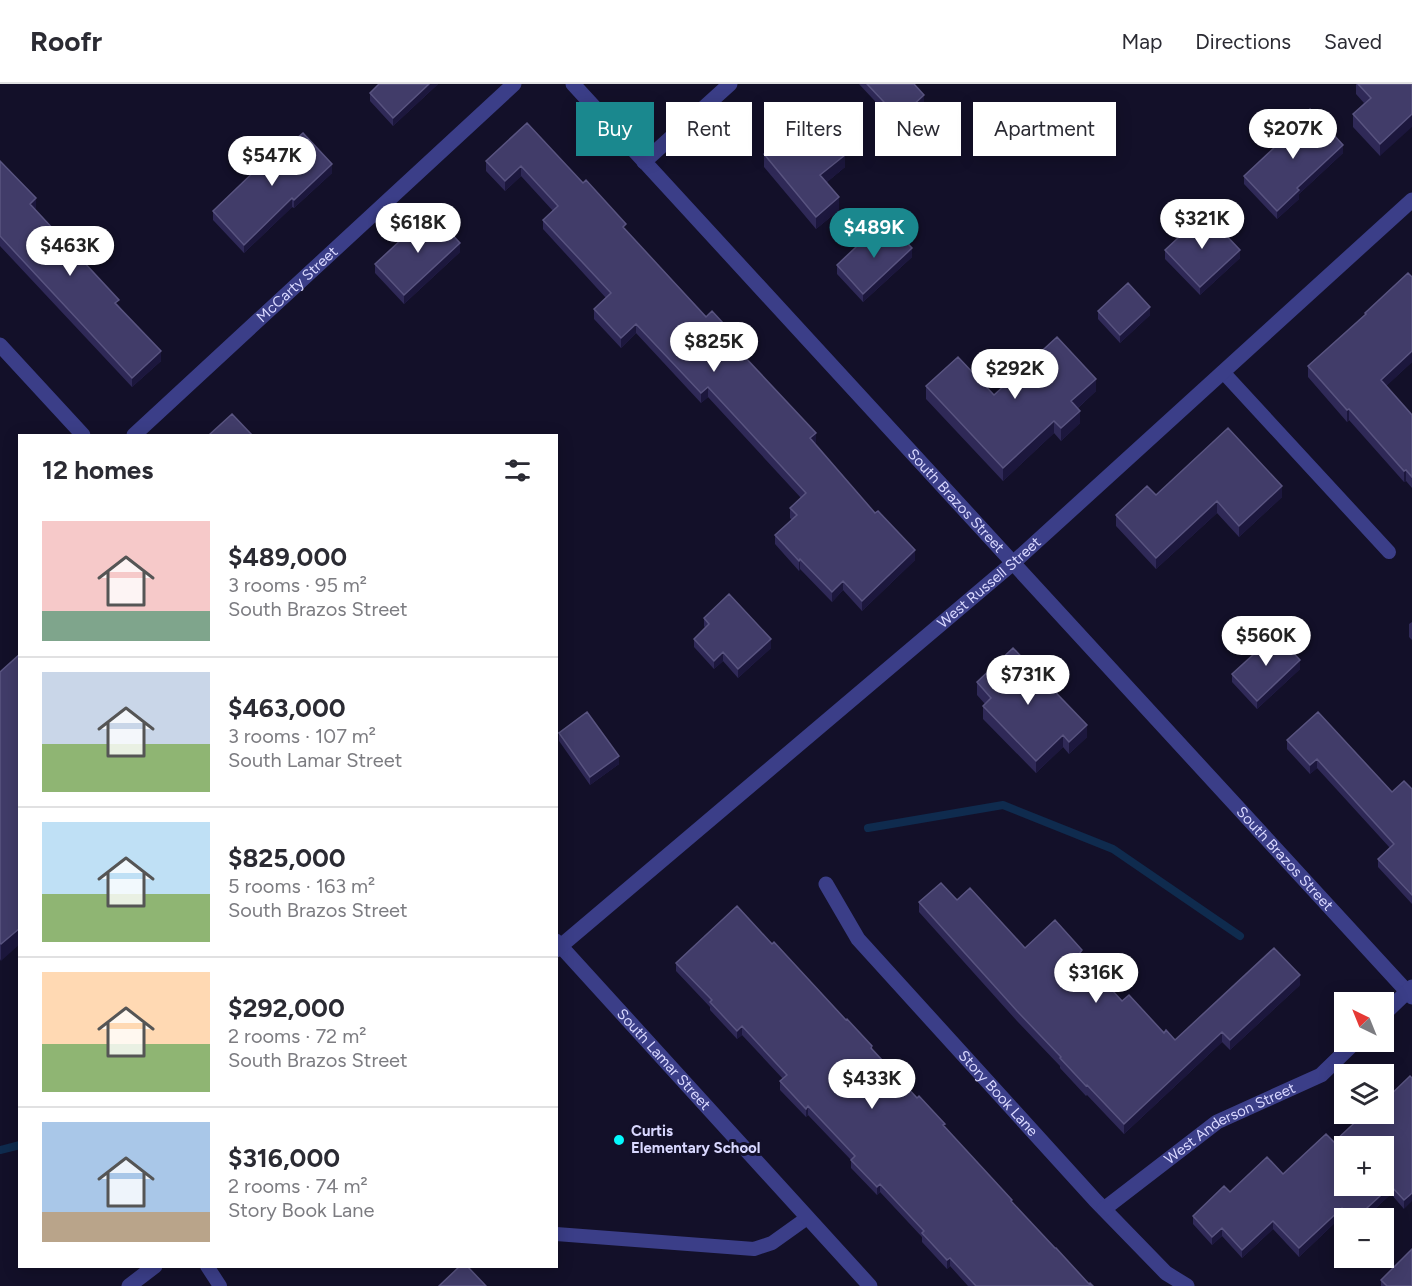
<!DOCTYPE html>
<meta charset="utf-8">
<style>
body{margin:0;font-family:Figtree,sans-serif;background:#f7f7f7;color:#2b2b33;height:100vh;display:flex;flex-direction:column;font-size:22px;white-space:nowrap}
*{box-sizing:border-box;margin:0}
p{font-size:20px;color:#7c7c81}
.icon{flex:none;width:33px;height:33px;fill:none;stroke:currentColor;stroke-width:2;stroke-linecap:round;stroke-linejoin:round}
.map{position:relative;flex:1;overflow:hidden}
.side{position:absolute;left:18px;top:350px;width:540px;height:834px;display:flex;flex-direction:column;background:#fff;border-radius:0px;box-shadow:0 3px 15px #0003}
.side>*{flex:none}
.hud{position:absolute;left:576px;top:18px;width:570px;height:54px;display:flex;gap:12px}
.needle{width:39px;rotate:317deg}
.buttons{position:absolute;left:1334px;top:908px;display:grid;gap:12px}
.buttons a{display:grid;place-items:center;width:60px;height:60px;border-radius:0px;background:#fff;box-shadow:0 3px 15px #0003;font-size:30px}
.price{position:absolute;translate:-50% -51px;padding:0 14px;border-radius:21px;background:#fff;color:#222;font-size:20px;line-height:39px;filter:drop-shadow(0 2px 3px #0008)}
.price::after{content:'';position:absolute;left:50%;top:36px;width:18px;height:14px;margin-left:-9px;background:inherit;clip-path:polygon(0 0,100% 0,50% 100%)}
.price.current{background:#1a888e;color:#fff}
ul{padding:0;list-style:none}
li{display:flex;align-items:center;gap:18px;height:150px;padding:0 24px}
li+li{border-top:2px solid #e1e1e2}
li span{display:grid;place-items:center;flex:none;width:168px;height:120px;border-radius:0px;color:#555}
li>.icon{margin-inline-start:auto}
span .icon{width:72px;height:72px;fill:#fffc;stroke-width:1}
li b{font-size:26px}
h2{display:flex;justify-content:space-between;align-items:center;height:72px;padding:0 24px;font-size:26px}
.chip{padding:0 21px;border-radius:0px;background:#fff;box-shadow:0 3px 15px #0003;font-size:21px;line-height:54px}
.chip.current{background:#1a888e;color:#fff}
header{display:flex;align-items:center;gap:36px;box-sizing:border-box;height:84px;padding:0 30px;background:#fff;border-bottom:2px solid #e1e1e2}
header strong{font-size:28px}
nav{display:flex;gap:33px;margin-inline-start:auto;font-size:21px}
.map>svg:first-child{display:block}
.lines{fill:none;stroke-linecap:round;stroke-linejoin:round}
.stream{stroke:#0f2b4e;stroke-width:8}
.service{stroke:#3b3e88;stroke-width:14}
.minor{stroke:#3b3e88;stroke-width:15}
.tertiary{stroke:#3b3e88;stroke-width:15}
.wall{fill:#2f2957}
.shaded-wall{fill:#1c173d}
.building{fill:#413c69;stroke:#595480;stroke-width:1.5;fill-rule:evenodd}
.poi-dot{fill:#05f9fe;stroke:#131029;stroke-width:2}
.labels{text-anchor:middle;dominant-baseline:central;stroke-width:6;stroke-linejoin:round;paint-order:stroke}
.street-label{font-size:15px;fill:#d9d8ff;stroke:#131029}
.poi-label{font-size:15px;font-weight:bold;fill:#d9d8ff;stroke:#131029;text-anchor:start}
</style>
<header>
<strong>Roofr</strong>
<nav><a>Map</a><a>Directions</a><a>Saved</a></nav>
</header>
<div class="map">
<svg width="1412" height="1202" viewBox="0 0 1412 1202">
<rect width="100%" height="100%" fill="#131029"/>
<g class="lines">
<path class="stream" d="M 868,744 L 1003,721 L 1113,765 L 1240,852
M 0,1066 L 20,1061"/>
<path class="service" d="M 1223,288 L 1389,468
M 556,1150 L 754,1165 L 772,1159 L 807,1134
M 207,1182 L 220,1202"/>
<g class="minor">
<path id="s1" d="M 573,0 L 1412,913"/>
<path d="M 644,78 L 730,0"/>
<path d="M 0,261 L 83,351"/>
<path id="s2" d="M 134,351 L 514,0"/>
<path id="s3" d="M 826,800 L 858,855 L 1095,1116 L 1166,1189 L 1187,1202"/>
<path id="s4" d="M 556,857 L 870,1202"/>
<path d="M 1383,931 L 1412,903"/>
<path id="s5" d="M 1104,1125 L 1217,1038 L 1321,991 L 1356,957"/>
</g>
<g class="tertiary">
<path id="s6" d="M 556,866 L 1013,479 L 1412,116"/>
<path d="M 129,1202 L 155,1182"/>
</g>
</g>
<path class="wall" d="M 379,0 L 438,0 L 393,42 L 370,17 L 370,9 Z
M 859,0 L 914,0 L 924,19 L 899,43 Z
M 1356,0 L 1412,0 L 1380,72 L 1353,43 L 1353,30 L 1364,19 L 1356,10 Z
M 527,39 L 626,147 L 748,276 L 816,358 L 814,360 L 915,476 L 862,527 L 843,506 L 832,518 L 800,485 L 799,487 L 775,460 L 775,451 L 792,436 L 790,434 L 790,424 L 801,414 L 708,313 L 701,319 L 636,249 L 621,264 L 594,235 L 594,225 L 606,214 L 543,145 L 543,136 L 553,127 L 521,92 L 505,107 L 486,87 L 486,77 Z
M 1274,59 L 1343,69 L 1299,110 L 1299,115 L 1277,135 L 1244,100 L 1244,92 L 1274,64 Z
M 289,61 L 332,89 L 294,124 L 292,123 L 244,169 L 213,136 L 213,127 L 259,83 L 259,79 Z
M 764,70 L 845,83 L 827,98 L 839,126 L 816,145 L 764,83 Z
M 0,77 L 36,124 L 34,125 L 119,222 L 161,277 L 132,303 L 0,162 Z
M 1165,166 L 1240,174 L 1200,211 L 1165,175 Z
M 460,168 L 404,220 L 375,189 L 375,180 Z
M 912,173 L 863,218 L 837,190 L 837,181 Z
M 1412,193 L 1412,278 L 1386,302 L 1412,331 L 1412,404 L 1406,397 L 1404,398 L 1349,336 L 1347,338 L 1308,293 L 1308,282 L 1365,231 L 1365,229 Z
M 1098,227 L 1150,231 L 1120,259 L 1098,235 Z
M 926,302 L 994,311 L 1096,307 L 1078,324 L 1080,339 L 1061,357 L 1054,349 L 1003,397 L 926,315 Z
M 1156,411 L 1282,413 L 1239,453 L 1217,429 L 1156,485 L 1116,442 L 1116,431 Z
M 704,534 L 771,564 L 738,594 L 723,577 L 714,585 L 694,563 L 694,555 L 705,544 L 704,542 Z
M 1412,538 L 1412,556 L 1409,553 L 1409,540 Z
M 20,570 L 1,877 L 0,875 L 0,588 Z
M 1300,585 L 1257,625 L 1232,598 L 1232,590 Z
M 977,598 L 1087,653 L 1069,670 L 1063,663 L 1036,689 L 983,635 L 983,622 L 985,620 L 977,611 Z
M 559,649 L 619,680 L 590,701 L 559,657 Z
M 1287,656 L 1392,708 L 1412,705 L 1412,820 L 1378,783 L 1378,775 L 1390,764 L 1317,684 L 1310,690 L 1287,665 Z
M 957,816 L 1025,864 L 1082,874 L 1122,917 L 1175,956 L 1300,901 L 1230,966 L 1222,958 L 1124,1050 L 1087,1011 L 1086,1012 L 1060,984 L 1060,982 L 1017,937 L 919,828 L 919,818 Z
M 676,879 L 872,966 L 945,1043 L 1012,1119 L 1055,1164 L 1089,1200 L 1093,1202 L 968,1202 L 950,1182 L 947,1185 L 922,1158 L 922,1153 L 880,1108 L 877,1111 L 851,1084 L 851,1076 L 808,1031 L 806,1033 L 780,1006 L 780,997 L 783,995 L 742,951 L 737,955 L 710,926 L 710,923 L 676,887 Z
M 1410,992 L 1404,1125 L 1391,1110 L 1365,1134 L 1344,1134 L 1342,1132 L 1299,1173 L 1273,1145 L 1242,1174 L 1222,1152 L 1212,1161 L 1193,1140 L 1193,1132 L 1230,1108 L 1283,1090 L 1334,1058 L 1383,1029 Z
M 1381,1196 L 1412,1202 L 1381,1202 Z"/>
<path class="shaded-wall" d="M 429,0 L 438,0 L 393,42 L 393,34 Z
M 924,11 L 924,19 L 899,43 L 899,34 Z
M 1412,30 L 1412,43 L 1380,72 L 1380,60 Z
M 1343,61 L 1343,69 L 1299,110 L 1299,115 L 1277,135 L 1277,127 L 1297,104 Z
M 845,71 L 845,83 L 820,104 L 820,91 Z
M 332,80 L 332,89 L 294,124 L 294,116 Z
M 521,82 L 521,92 L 505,107 L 505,97 Z
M 839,113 L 839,126 L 816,145 L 816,133 Z
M 36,114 L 36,124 L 30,130 L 30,120 Z
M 292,114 L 292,123 L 244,169 L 244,161 Z
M 460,159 L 460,168 L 404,220 L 404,211 Z
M 912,164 L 912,173 L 863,218 L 863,210 Z
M 1240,166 L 1240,174 L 1200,211 L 1200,203 Z
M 1150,223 L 1150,231 L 1120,259 L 1120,251 Z
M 636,240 L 636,249 L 621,264 L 621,254 Z
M 748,266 L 748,276 L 743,271 Z
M 161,267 L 161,277 L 132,303 L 132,294 Z
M 1412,267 L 1412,278 L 1381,307 L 1381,296 Z
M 1096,295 L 1096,307 L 1071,330 L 1071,317 Z
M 708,303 L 708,313 L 701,319 L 701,309 Z
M 1349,325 L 1349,336 L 1347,338 L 1347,326 Z
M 1080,327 L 1080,339 L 1061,357 L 1061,344 Z
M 1054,337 L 1054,349 L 1003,397 L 1003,384 Z
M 816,349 L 816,358 L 810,364 L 810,354 Z
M 1406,386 L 1406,397 L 1404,398 L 1404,387 Z
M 1282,402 L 1282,413 L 1239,453 L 1239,442 Z
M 1217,417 L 1217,429 L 1156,485 L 1156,474 Z
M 915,466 L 915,476 L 862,527 L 862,517 Z
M 800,475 L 800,485 L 799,487 L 799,477 Z
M 843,497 L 843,506 L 832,518 L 832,508 Z
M 771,555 L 771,564 L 738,594 L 738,585 Z
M 723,568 L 723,577 L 714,585 L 714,577 Z
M 1300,576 L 1300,585 L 1257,625 L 1257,617 Z
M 1087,641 L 1087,653 L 1069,670 L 1069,658 Z
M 1063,651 L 1063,663 L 1036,689 L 1036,677 Z
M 619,672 L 619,680 L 590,701 L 590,693 Z
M 1317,675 L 1317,684 L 1310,690 L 1310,681 Z
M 20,844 L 20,860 L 1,877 L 1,860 Z
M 1300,891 L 1300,901 L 1230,966 L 1230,956 Z
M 742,942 L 742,951 L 737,955 L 737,947 Z
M 1222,948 L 1222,958 L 1124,1050 L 1124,1040 Z
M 808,1022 L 808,1031 L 806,1033 L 806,1025 Z
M 880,1100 L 880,1108 L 877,1111 L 877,1103 Z
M 1391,1102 L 1391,1110 L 1365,1134 L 1356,1134 Z
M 1412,1109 L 1412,1117 L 1404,1125 L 1404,1116 Z
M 1342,1124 L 1342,1132 L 1299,1173 L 1299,1164 Z
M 1273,1137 L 1273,1145 L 1242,1174 L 1242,1166 Z
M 1222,1144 L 1222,1152 L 1212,1161 L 1212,1153 Z
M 950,1174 L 950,1182 L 947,1185 L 947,1176 Z"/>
<path class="building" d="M 379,0 L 429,0 L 393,34 L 370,9 Z
M 867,0 L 914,0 L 924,11 L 899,34 Z
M 1358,0 L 1412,0 L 1412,30 L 1380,60 L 1353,30 L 1371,14 Z
M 1310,25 L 1343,61 L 1297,104 L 1299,106 L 1277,127 L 1244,92 L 1276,62 L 1274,59 Z
M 811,31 L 845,71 L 820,91 L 839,113 L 816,133 L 764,70 Z
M 527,39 L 583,99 L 586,96 L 626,140 L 623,143 L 706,233 L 712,227 L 748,266 L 743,271 L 816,349 L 810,354 L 875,429 L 878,427 L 915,466 L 862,517 L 843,497 L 832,508 L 800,475 L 799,477 L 775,451 L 797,431 L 790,424 L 806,409 L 708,303 L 701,309 L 636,240 L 621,254 L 594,225 L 611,209 L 543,136 L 558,122 L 521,82 L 505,97 L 486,77 Z
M 303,49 L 332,80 L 294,116 L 292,114 L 244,161 L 213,127 L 261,81 L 259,79 L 284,56 L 289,61 Z
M 0,77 L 36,114 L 30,120 L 119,216 L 115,219 L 161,267 L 132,294 L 0,152 Z
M 431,128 L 460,159 L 404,211 L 375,180 Z
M 1205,129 L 1240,166 L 1200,203 L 1165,166 Z
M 894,145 L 912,164 L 863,210 L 837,181 L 874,146 L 883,156 Z
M 1408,189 L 1412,193 L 1412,267 L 1381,296 L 1412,331 L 1412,393 L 1406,386 L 1404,387 L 1349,325 L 1347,326 L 1308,282 L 1366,230 L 1365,229 Z
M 1128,199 L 1150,223 L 1120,251 L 1098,227 Z
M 1057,253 L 1096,295 L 1071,317 L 1080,327 L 1061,344 L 1054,337 L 1003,384 L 926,302 L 958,273 L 994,311 Z
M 232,330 L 252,351 L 209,351 Z
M 1228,344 L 1282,402 L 1239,442 L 1217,417 L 1156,474 L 1116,431 L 1147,402 L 1156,411 Z
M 729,510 L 771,555 L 738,585 L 723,568 L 714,577 L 694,555 L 709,540 L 704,534 Z
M 1276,550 L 1300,576 L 1257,617 L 1232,590 Z
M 1013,564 L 1087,641 L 1069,658 L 1063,651 L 1036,677 L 983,622 L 991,614 L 977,598 Z
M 20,570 L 20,844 L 1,860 L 0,859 L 0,588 Z
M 587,628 L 619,672 L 590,693 L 559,649 Z
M 1318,628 L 1392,708 L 1404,697 L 1412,705 L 1412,811 L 1378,775 L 1394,760 L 1317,675 L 1310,681 L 1287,656 Z
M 941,799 L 957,816 L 970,804 L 1025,864 L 1055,836 L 1082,866 L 1079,870 L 1122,917 L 1129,911 L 1164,949 L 1166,946 L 1175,956 L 1274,864 L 1300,891 L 1230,956 L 1222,948 L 1124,1040 L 1087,1001 L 1086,1002 L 1060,974 L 1061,973 L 1017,927 L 919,818 Z
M 737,822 L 772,860 L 774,858 L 846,936 L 847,935 L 872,962 L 871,964 L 917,1014 L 919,1012 L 945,1040 L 943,1041 L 1012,1116 L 1011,1117 L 1055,1164 L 1056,1164 L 1089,1200 L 1090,1199 L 1093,1202 L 976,1202 L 950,1174 L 947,1176 L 922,1149 L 924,1147 L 880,1100 L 877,1103 L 851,1076 L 855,1072 L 808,1022 L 806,1025 L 780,997 L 787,991 L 742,942 L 737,947 L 710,918 L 712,916 L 676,879 Z
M 1410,992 L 1412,994 L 1412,1109 L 1404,1116 L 1391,1102 L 1356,1134 L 1352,1134 L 1342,1124 L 1299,1164 L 1273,1137 L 1242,1166 L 1222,1144 L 1212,1153 L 1193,1132 L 1224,1102 L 1230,1108 L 1267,1073 L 1283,1090 L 1326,1050 L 1334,1058 L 1365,1029 L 1383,1029 L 1383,1018 ZM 1344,1062 L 1383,1062 L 1383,1101 L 1344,1101 Z
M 1412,1165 L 1412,1202 L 1387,1202 L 1381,1196 Z
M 460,1182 L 467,1182 L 486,1202 L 439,1202 Z"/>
<circle class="poi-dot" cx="619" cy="1056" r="6"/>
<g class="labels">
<g class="street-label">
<text stroke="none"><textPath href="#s2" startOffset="222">McCarty Street</textPath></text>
<text stroke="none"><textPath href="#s1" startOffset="566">South Brazos Street</textPath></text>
<text stroke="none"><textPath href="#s6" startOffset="568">West Russell Street</textPath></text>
<text stroke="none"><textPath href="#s1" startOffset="1052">South Brazos Street</textPath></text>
<text stroke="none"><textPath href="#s4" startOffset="160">South Lamar Street</textPath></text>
<text stroke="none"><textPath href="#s3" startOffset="272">Story Book Lane</textPath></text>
<text stroke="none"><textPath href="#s5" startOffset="153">West Anderson Street</textPath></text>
</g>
<g class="poi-label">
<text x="631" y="1047">Curtis<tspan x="631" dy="17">Elementary School</tspan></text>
</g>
</g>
</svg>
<div class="buttons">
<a><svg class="needle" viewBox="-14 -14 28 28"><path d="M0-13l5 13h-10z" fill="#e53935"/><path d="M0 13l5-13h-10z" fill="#7c7c81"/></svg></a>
<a><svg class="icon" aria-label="layers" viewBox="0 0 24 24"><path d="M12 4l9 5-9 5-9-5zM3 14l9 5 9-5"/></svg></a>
<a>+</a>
<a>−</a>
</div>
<b class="price" style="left:1293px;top:76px">$207K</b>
<b class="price" style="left:272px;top:103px">$547K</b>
<b class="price" style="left:1202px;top:166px">$321K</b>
<b class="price" style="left:418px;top:170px">$618K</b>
<b class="price current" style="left:874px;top:175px">$489K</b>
<b class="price" style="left:70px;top:193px">$463K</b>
<b class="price" style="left:714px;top:289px">$825K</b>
<b class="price" style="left:1015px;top:316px">$292K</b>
<b class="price" style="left:1266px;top:583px">$560K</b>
<b class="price" style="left:1028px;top:622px">$731K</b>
<b class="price" style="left:1096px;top:920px">$316K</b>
<b class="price" style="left:872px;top:1026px">$433K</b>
<div class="hud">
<a class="chip current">Buy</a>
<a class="chip">Rent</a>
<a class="chip">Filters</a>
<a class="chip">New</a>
<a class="chip">Apartment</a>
</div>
<section class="side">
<h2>12 homes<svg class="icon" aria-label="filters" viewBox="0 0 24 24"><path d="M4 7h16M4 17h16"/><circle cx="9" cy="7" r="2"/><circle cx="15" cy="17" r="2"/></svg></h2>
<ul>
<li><span style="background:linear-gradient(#f6c9c9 75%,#7fa58c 0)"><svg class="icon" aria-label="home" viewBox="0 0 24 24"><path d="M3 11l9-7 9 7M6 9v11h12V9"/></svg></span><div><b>$489,000</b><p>3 rooms · 95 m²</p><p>South Brazos Street</p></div></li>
<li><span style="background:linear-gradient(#c9d6e8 60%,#8fb573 0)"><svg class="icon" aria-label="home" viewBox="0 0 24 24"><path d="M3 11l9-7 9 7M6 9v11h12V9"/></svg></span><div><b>$463,000</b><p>3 rooms · 107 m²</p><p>South Lamar Street</p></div></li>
<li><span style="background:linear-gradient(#bfe0f5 60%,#8fb573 0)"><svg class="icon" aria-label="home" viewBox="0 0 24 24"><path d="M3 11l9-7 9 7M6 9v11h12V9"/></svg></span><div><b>$825,000</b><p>5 rooms · 163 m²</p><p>South Brazos Street</p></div></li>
<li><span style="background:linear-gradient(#ffd9b3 60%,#8fb573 0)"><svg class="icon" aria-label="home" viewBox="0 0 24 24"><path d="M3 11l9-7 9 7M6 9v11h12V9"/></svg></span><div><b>$292,000</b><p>2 rooms · 72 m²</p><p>South Brazos Street</p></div></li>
<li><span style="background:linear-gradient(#a9c7e8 75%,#b9a48a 0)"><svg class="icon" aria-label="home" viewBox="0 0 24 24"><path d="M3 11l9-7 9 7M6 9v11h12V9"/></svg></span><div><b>$316,000</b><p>2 rooms · 74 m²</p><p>Story Book Lane</p></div></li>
</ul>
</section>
</div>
